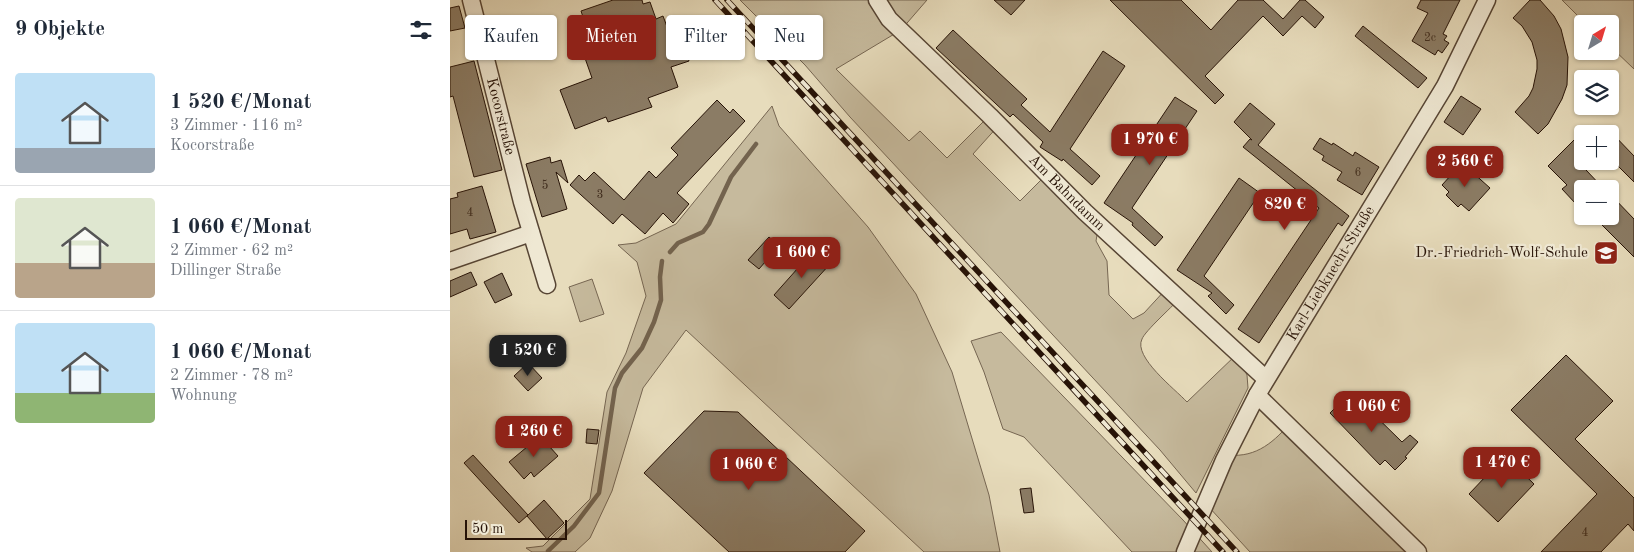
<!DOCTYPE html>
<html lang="de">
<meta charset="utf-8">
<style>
body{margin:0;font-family:"Old Standard TT",serif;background:#f6f6f7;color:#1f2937;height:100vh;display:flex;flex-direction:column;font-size:19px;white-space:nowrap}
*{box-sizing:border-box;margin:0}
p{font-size:16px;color:#747a83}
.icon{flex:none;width:28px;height:28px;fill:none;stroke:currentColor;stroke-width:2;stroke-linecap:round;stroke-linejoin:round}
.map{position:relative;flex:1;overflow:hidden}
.sheet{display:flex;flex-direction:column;background:#fff;width:450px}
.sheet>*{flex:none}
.hud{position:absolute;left:15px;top:15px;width:475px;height:45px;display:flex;gap:10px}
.needle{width:32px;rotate:38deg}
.tools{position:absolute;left:1124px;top:15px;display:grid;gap:10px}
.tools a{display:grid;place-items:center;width:45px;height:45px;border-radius:5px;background:#fff;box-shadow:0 1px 4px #0004;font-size:25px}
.scale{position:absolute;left:15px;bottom:12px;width:102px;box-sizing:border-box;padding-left:5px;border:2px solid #271307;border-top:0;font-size:14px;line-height:18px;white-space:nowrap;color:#271307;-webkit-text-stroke:4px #efe8d3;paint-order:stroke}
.price{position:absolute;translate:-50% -42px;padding:0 11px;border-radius:10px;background:#8f2418;color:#fff;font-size:16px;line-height:32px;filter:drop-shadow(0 1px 2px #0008)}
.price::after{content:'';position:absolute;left:50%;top:30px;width:15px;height:11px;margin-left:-8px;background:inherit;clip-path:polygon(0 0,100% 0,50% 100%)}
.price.selected{background:#222;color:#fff}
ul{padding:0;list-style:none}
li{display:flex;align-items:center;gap:15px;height:125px;padding:0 15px}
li+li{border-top:1px solid #e0e1e3}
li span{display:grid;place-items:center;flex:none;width:140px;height:100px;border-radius:5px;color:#555}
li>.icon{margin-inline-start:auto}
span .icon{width:60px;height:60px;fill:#fffc;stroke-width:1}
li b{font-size:21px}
h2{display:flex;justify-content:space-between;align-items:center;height:60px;padding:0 15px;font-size:21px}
.pill{padding:0 18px;border-radius:5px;background:#fff;box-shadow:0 1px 4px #0004;font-size:18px;line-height:45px}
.pill.selected{background:#8f2418;color:#fff}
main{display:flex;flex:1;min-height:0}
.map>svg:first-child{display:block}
.green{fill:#c6ba9d;stroke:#766652}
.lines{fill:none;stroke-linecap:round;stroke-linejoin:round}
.stream{stroke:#73634e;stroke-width:4.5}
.building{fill:#8b7c65;stroke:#271307}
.minor-casing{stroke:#574534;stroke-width:19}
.minor{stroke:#efe8d3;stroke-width:16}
.rail-casing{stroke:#271307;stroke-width:5.5}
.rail{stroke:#efe8d3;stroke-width:4;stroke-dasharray:11;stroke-linecap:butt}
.labels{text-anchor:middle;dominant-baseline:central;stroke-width:4.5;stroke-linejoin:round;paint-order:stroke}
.number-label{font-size:12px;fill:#402d1e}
.street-label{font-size:15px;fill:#271307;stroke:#efe8d3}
.poi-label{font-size:15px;fill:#271307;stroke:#efe8d3;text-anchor:end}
</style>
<main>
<section class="sheet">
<h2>9 Objekte<svg class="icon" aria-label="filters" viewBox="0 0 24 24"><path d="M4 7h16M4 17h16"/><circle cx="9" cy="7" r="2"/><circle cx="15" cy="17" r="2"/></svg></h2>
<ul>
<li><span style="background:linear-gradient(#bfe0f5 75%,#9aa5b1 0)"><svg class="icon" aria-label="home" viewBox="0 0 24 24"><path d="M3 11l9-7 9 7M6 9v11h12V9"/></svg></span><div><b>1 520 €/Monat</b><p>3 Zimmer · 116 m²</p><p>Kocorstraße</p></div></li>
<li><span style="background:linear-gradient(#dfe7d0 65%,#b9a48a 0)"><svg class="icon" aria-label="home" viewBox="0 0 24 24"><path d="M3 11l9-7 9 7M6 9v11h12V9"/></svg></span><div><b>1 060 €/Monat</b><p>2 Zimmer · 62 m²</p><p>Dillinger Straße</p></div></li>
<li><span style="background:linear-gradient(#bfe0f5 70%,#8fb573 0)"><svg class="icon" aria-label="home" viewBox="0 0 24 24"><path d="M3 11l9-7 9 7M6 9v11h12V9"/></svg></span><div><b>1 060 €/Monat</b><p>2 Zimmer · 78 m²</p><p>Wohnung</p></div></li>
</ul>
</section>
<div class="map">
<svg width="1184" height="552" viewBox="0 0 1184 552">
<rect width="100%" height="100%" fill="#e7dcbc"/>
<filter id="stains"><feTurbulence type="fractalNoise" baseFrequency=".004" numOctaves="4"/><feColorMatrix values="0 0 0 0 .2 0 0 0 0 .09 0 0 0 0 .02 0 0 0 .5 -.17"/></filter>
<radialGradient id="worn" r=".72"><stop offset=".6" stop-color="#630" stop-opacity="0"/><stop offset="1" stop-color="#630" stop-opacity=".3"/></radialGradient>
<path class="green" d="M 290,0 L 477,0 L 451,30 L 386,69 L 459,141 L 470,131 L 497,158 L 539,116 L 549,125 L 523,154 L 570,201 L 592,179 L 644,232 L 647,235 L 646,241 L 657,261 L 659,295 L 683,319 L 694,313 L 717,288 L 729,299 C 722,307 695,331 692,339 C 683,357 725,389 737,402 L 787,354 L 797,375 L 798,388 L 746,493 L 710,450 L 400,117 L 355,65 Z
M 1112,0 L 1184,0 L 1184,69 L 1160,46 L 1160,24 L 1136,24 Z
M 322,106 L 329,126 L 418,227 L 466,294 L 502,372 L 539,495 L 550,552 L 474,552 L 236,330 L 193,388 L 162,491 L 140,538 L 125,552 L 82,552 L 76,548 L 93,546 L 140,499 L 157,392 L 176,353 L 196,296 L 187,262 L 168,245 L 186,243 L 226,224 Z
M 142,279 L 154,314 L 130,322 L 119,287 Z
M 551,332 L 733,520 L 762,552 L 682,552 L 574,437 L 553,429 L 534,372 L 521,341 Z
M 842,421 L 975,552 L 800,552 L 758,506 L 778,455 C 807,458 825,441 842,421 Z"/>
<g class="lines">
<path class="stream" d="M 220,252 L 228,243 L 253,232 L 259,224 L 281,177 L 306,144
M 98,551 L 124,526 L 149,493 L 165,388 L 172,373 L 192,348 L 204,322 L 211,300 L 210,277 L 212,261"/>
</g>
<path class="building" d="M 163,0 L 192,0 L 193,4 L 200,2 L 206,19 L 213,16 L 219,32 L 228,29 L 239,61 L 221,67 L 228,87 L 198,98 L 202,107 L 158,122 L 156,117 L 125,129 L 110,90 L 142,78 L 123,24 L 134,20 L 131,11 Z
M 544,0 L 575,0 L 561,15 Z
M 660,0 L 731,0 L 761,30 L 788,0 L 813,0 L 833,19 L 850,0 L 855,0 L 874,17 L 865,28 L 852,16 L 833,36 L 813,16 L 755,76 L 774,95 L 765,104 Z
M 971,0 L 1010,0 L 993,34 L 997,36 L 994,40 L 999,43 L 992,53 L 988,50 L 985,55 L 962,41 L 978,13 L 967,8 Z
M 1080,0 L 1090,0 L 1104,16 L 1111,29 L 1118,57 L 1117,85 L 1112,99 L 1098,124 L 1088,134 L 1065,112 L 1079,96 L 1083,88 L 1087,69 L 1087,60 L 1082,42 L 1072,26 L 1063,18 Z
M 9,6 L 15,28 L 0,31 L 0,8 Z
M 913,26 L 977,78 L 968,88 L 905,36 Z
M 503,30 L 577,99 L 571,105 L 600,132 L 653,51 L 675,66 L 620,149 L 650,176 L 642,185 L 613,159 L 612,161 L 590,147 L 593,142 L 563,114 L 560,117 L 486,48 Z
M 24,61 L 52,170 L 24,177 L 3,96 L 0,97 L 0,67 Z
M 1011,96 L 1031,109 L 1013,135 L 994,122 Z
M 725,97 L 747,111 L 682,208 L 713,237 L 705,246 L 682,225 L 683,223 L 654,203 Z
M 267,100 L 280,113 L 283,109 L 295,121 L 227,193 L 239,204 L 223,223 L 213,213 L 195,234 L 172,214 L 163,224 L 120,185 L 129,175 L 135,181 L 144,172 L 174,200 L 199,171 L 206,178 L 228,155 L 221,148 Z
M 800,103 L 825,124 L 808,145 L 899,216 L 892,226 L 888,223 L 809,343 L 788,329 L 869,208 L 793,147 L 800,139 L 802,140 L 784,122 Z
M 1160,131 L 1184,156 L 1184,182 L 1160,158 Z
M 1132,132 L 1132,161 L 1145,161 L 1136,170 L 1154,189 L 1132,189 L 1132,197 L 1126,204 L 1112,189 L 1117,185 L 1098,166 Z
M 870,138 L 882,145 L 883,143 L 903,156 L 905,152 L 929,167 L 912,195 L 887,180 L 892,172 L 872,160 L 874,156 L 863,149 Z
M 100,157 L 101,163 L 111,160 L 118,183 L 106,172 L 117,209 L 92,217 L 76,164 Z
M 1012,163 L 1040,188 L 1019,211 L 1011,204 L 1008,207 L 996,195 L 999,192 L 992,185 Z
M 789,178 L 810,193 L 754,276 L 784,305 L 776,314 L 758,296 L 762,293 L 727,270 Z
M 32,186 L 46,232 L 20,239 L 17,229 L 0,234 L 0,199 L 8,197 L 7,193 Z
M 1160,194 L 1184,219 L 1184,257 L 1143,216 L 1160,216 Z
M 319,237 L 329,246 L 309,269 L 298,260 Z
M 364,250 L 380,264 L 339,309 L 324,295 Z
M 21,272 L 27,285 L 0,297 L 0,281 Z
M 52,273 L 62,295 L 45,303 L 34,282 Z
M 1116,355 L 1163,401 L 1125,439 L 1184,498 L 1184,531 L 1178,524 L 1151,552 L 1091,552 L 1147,494 L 1061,410 Z
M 78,363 L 92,378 L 78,391 L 64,376 Z
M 901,392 L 952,442 L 960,435 L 968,442 L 955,457 L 957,458 L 945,470 L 935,460 L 930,465 L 880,413 Z
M 254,411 L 288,412 L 415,531 L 395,552 L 279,552 L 194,473 Z
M 137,429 L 149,430 L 147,444 L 136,443 Z
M 90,436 L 108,456 L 84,477 L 81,472 L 74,479 L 59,462 Z
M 23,455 L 78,515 L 69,523 L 14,463 Z
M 1055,456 L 1084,484 L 1048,522 L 1019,494 Z
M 581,488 L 584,512 L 574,513 L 570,489 Z
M 94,500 L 114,523 L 97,539 L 77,516 Z"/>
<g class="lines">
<defs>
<g id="minor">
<path id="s1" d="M 21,0 L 72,202 L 97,285"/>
<path id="s2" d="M 427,0 L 439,19 L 540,116 L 635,212 L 816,379"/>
<path d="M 0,261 L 81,233"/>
<path d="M 807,395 L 968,552"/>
<path id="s3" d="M 735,552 L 774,460 L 807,395 L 995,86 L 1037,0"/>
</g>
</defs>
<use href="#minor" class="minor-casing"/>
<use href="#minor" class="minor"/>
<defs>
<path id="rail" d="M 265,0 L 773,552
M 277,0 L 787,552"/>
</defs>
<use href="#rail" class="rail-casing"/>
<use href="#rail" class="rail"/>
</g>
<defs>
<symbol id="school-square" viewBox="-11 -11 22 22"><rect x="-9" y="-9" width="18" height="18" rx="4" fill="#8f2418" stroke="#efe8d3"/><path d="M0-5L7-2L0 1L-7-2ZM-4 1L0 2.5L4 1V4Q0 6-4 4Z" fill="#fff"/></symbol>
</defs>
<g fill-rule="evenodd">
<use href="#school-square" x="1142" y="239" width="28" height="28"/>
</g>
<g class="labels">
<g class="number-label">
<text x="980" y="38">2c</text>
<text x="908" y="173">6</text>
<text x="95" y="186">5</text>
<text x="150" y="195">3</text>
<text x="20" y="213">4</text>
<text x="1135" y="533">4</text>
</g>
<g class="street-label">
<text stroke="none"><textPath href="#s1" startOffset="120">Kocorstraße</textPath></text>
<text stroke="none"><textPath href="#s2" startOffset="271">Am Bahndamm</textPath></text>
<text stroke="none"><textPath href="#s3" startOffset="315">Karl-Liebknecht-Straße</textPath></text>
</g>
<g class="poi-label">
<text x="1138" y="253">Dr.-Friedrich-Wolf-Schule</text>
</g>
</g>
<rect width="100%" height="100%" filter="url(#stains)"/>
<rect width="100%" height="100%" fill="url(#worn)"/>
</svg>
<div class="tools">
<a><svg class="needle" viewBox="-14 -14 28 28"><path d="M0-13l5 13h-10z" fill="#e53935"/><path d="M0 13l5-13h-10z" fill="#747a83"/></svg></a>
<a><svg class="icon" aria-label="layers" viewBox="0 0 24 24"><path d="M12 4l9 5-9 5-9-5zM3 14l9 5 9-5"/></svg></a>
<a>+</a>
<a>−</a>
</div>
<div class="scale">50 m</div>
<b class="price" style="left:700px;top:166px">1 970 €</b>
<b class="price" style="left:1015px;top:188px">2 560 €</b>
<b class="price" style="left:835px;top:231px">820 €</b>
<b class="price" style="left:352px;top:279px">1 600 €</b>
<b class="price selected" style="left:78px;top:377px">1 520 €</b>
<b class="price" style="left:922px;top:433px">1 060 €</b>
<b class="price" style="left:84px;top:458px">1 260 €</b>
<b class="price" style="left:1052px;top:489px">1 470 €</b>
<b class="price" style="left:299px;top:491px">1 060 €</b>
<div class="hud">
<a class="pill">Kaufen</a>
<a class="pill selected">Mieten</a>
<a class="pill">Filter</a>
<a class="pill">Neu</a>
</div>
</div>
</main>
